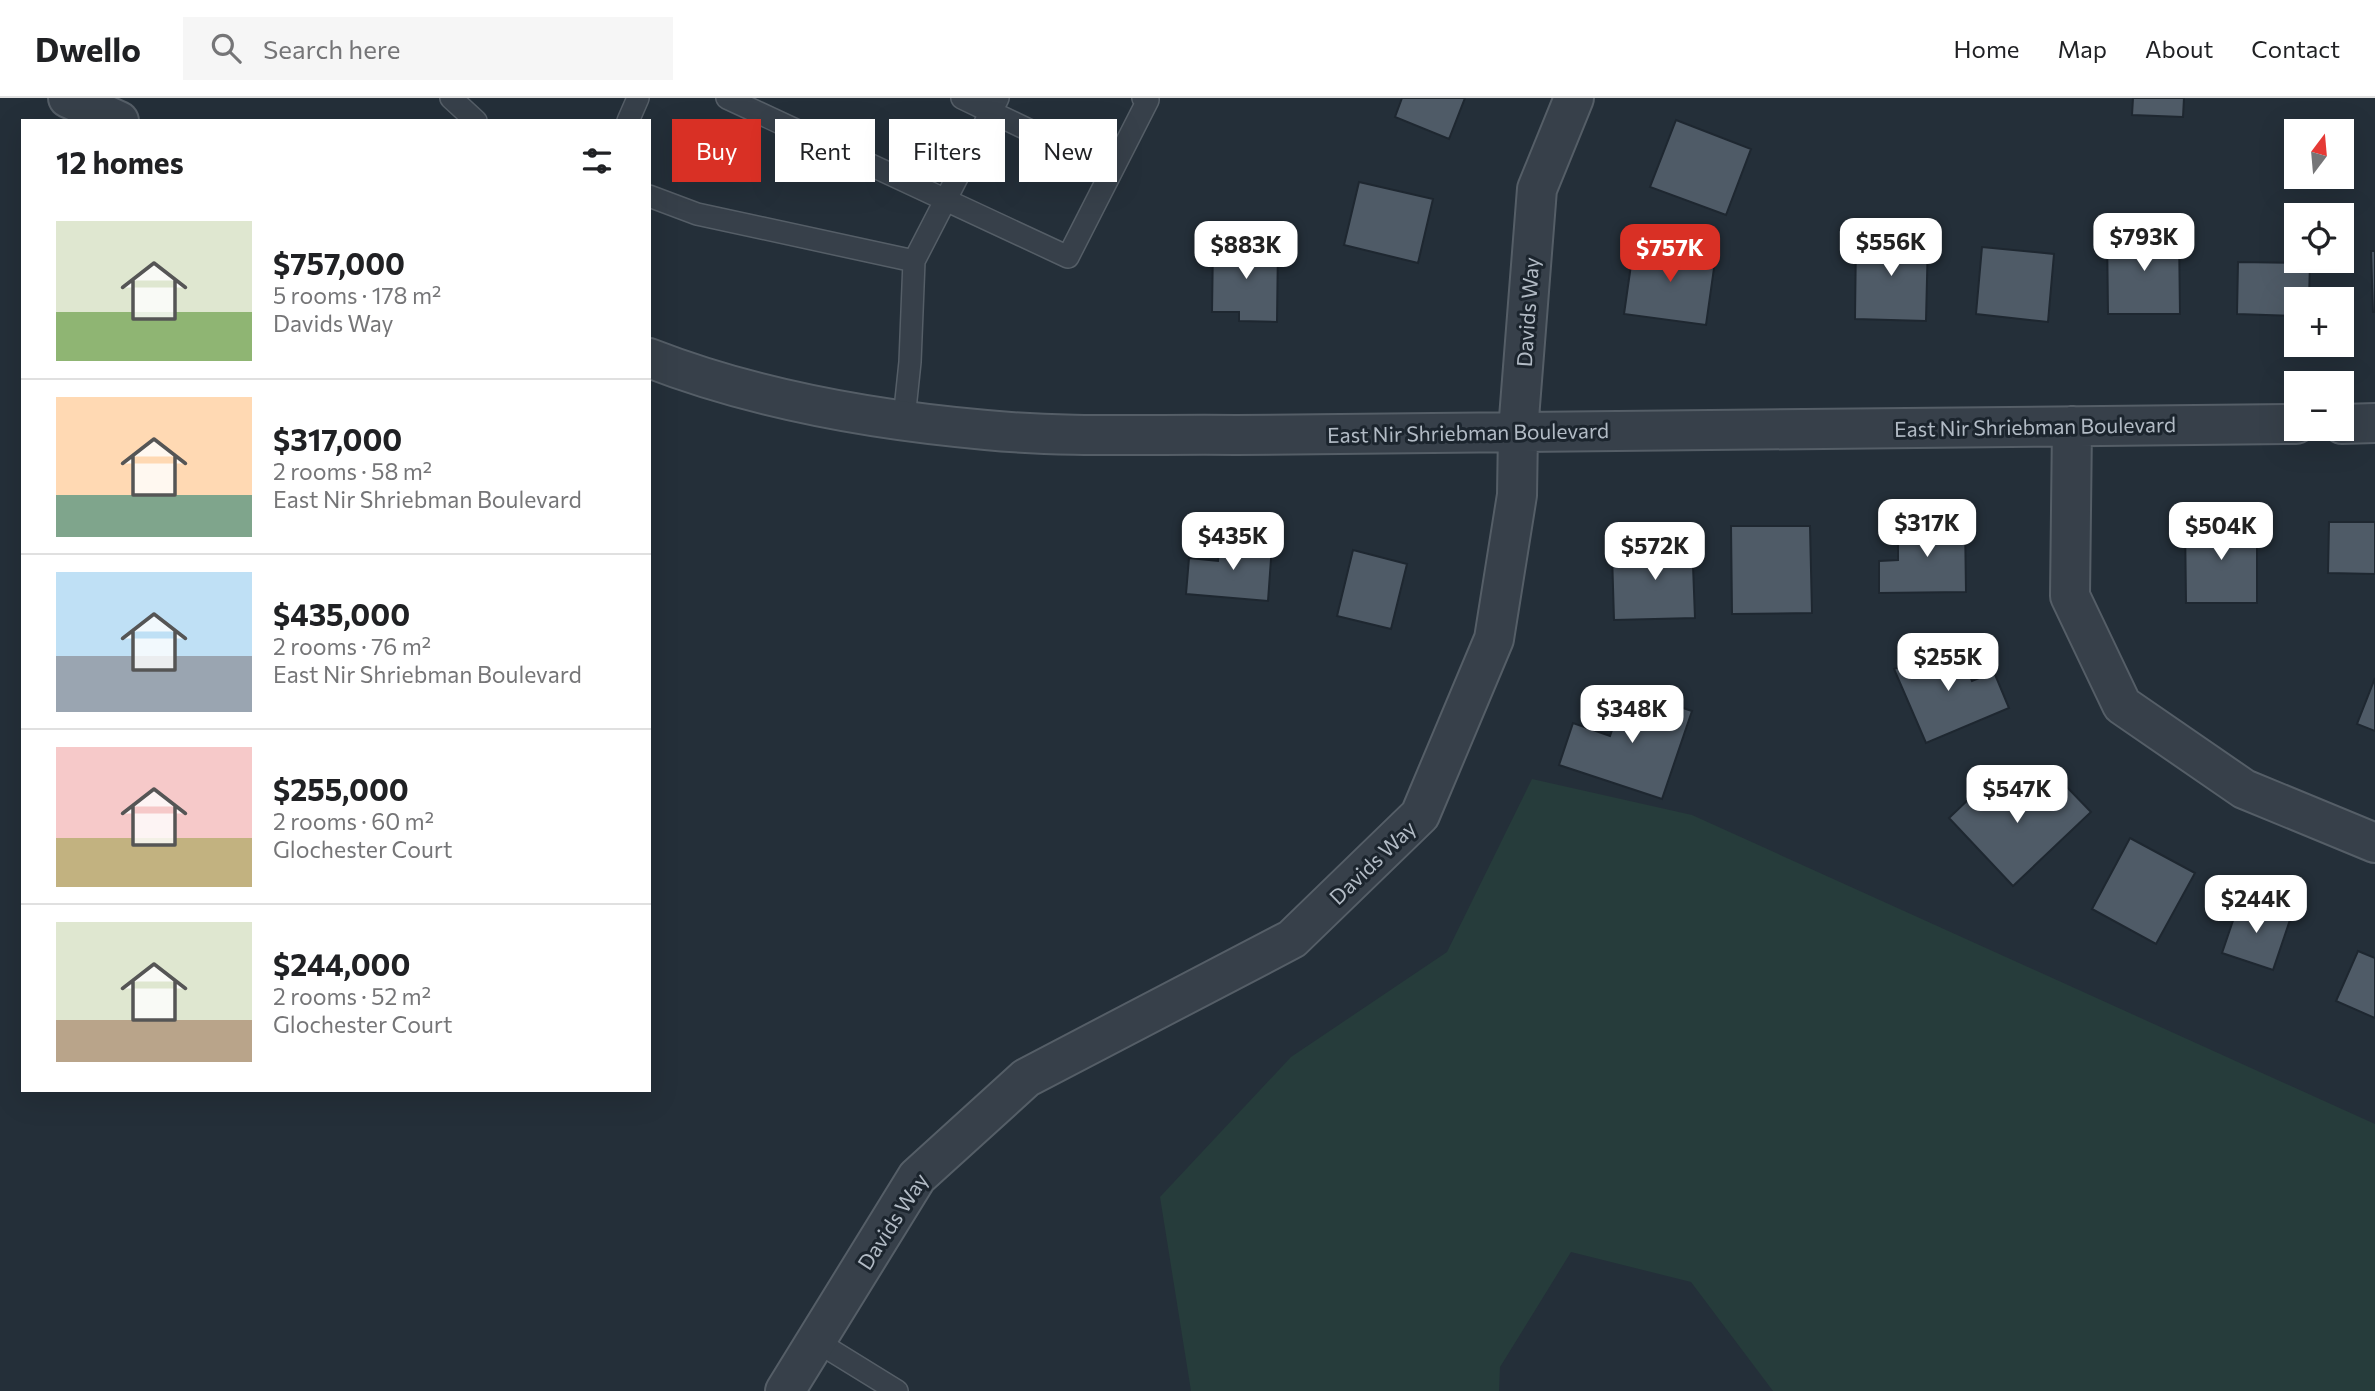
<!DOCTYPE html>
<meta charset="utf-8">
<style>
body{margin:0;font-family:Commissioner,sans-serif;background:#f6f6f6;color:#202124;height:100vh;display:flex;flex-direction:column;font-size:26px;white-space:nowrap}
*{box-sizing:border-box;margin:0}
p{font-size:23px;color:#757577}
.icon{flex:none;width:38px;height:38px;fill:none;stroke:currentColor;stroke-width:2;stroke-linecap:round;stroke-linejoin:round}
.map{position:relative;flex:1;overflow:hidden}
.panel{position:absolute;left:21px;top:21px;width:630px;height:973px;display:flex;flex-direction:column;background:#fff;border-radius:0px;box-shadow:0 7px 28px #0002}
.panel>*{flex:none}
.top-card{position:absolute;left:672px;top:21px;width:665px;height:63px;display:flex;gap:14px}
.needle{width:46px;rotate:16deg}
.tools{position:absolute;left:2284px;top:21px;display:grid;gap:14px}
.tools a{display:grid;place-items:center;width:70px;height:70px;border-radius:0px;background:#fff;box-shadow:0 7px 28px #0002;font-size:35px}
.price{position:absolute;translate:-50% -60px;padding:0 16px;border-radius:14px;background:#fff;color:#222;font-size:23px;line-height:46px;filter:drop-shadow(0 2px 4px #0008)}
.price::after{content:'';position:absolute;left:50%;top:42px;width:21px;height:16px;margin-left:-10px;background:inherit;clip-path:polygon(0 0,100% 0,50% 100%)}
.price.current{background:#d93025;color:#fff}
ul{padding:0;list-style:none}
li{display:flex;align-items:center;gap:21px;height:175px;padding:0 35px}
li+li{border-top:2px solid #e0e0e0}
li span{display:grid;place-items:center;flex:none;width:196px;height:140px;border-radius:0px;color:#555}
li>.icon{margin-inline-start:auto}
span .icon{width:84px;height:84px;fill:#fffc;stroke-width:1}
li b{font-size:30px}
h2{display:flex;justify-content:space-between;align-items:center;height:84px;padding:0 35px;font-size:30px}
.chip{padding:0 24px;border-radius:0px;background:#fff;box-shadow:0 7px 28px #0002;font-size:24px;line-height:63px}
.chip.current{background:#d93025;color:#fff}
header{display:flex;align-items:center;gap:42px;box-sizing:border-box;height:98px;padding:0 35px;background:#fff;border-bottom:2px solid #e0e0e0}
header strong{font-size:33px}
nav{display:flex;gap:38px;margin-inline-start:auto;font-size:24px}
.search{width:490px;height:63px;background:#f6f6f6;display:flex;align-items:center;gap:18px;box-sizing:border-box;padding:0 24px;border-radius:0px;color:#757577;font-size:26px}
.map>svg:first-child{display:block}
.green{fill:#263c3b}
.building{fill:#4f5b67;stroke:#1e2730;stroke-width:2}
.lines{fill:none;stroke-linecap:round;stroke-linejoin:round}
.service-casing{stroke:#555e67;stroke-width:24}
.minor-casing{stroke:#555e67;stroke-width:42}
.service{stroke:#37404a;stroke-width:21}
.minor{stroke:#37404a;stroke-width:38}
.labels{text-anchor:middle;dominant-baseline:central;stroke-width:6;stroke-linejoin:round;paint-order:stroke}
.street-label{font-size:21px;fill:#b2bbc5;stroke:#1c252e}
</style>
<header>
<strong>Dwello</strong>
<div class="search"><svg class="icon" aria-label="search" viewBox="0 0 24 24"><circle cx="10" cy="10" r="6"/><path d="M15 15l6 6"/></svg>Search here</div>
<nav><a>Home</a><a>Map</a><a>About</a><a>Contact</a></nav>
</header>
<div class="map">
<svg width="2375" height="1293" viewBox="0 0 2375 1293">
<rect width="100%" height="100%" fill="#242f39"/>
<path class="green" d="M 1532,681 L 1692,717 L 2375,1026 L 2375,1293 L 1773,1293 L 1691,1184 L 1571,1154 L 1500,1269 L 1499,1293 L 1191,1293 L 1160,1099 L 1291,959 L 1447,854 Z"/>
<path class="building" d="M 1402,0 L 1465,0 L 1449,41 L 1395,19 Z
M 2133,0 L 2184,0 L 2183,19 L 2132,17 Z
M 1676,22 L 1751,51 L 1726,117 L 1650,89 Z
M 1359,84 L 1433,101 L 1418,165 L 1344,147 Z
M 2107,134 L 2179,134 L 2180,216 L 2108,216 Z
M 1856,138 L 1928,140 L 1926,223 L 1855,221 Z
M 1213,145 L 1278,146 L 1277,224 L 1239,223 L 1239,214 L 1212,214 Z
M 1634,146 L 1716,156 L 1706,227 L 1624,216 Z
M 1982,149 L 2054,156 L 2048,224 L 1976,216 Z
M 2371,153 L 2375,153 L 2375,214 L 2373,214 Z
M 2238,164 L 2310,165 L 2309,201 L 2296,201 L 2296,218 L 2237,216 Z
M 2257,422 L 2257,505 L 2186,505 L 2185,423 Z
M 1898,423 L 1965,423 L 1966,494 L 1879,495 L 1879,463 L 1898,462 Z
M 2329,424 L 2375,424 L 2375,476 L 2328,475 Z
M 1731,428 L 1810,428 L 1812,515 L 1732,516 Z
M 1692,441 L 1695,520 L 1614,522 L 1612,456 L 1652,455 L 1652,442 Z
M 1220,442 L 1272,447 L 1268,503 L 1186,496 L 1189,460 L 1218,463 Z
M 1353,452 L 1407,466 L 1391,531 L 1337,518 Z
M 1956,545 L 1972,583 L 1994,574 L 2009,610 L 1926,645 L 1894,571 Z
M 2375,580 L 2375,633 L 2357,626 Z
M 1626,591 L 1692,613 L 1662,701 L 1559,667 L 1573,625 L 1610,638 Z
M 1998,673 L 2035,711 L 2063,685 L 2091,714 L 2013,788 L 1949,720 Z
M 2130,740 L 2195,775 L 2156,846 L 2092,811 Z
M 2240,802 L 2291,819 L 2273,872 L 2222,855 Z
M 2358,853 L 2375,860 L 2375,920 L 2336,903 Z"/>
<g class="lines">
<defs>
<path id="service" d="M 451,0 L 476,23
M 727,0 L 1068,159 L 1148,2 L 1143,0
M 962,0 L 1112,72
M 628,23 L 638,0
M 649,98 L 697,116 L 914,163 L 910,264 L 904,321
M 914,163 L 998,0
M 816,1243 L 897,1293"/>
<path id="minor" d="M 68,0 L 119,23
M 649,260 C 757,302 872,322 986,332 C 1069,340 1153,336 1236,337 L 2296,326
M 2342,326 L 2375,325
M 2072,328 L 2070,498 L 2122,607 L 2244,691 L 2375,745
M 785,1293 L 917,1079 L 1026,980 L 1292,841 L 1420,717 L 1494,541 L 1517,397 L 1518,333 L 1537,91 L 1574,0"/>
</defs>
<use href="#service" class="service-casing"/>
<use href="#minor" class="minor-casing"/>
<use href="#service" class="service"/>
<use href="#minor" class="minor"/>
</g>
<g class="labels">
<g class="street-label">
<text transform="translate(1527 214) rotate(-86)">Davids Way</text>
<text transform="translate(2035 328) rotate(-1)">East Nir Shriebman Boulevard</text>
<text transform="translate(1468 334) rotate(-1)">East Nir Shriebman Boulevard</text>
<text transform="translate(1372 764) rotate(-44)">Davids Way</text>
<text transform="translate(892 1123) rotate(-57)">Davids Way</text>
</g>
</g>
</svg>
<div class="tools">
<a><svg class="needle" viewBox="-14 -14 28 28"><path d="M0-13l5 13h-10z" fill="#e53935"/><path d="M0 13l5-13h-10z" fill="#757577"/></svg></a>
<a><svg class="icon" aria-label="locate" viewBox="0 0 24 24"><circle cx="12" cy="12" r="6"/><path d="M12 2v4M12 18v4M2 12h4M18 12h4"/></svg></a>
<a>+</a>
<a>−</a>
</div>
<b class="price" style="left:2144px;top:175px">$793K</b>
<b class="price" style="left:1891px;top:180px">$556K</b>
<b class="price" style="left:1246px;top:183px">$883K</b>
<b class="price current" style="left:1670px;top:186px">$757K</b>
<b class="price" style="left:1927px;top:461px">$317K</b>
<b class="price" style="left:2221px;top:464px">$504K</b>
<b class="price" style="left:1233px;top:474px">$435K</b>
<b class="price" style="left:1655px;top:484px">$572K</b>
<b class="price" style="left:1948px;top:595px">$255K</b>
<b class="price" style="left:1632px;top:647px">$348K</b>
<b class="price" style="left:2017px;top:727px">$547K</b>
<b class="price" style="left:2256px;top:837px">$244K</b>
<div class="top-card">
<a class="chip current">Buy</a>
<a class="chip">Rent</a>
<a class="chip">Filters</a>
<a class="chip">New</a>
</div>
<section class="panel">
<h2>12 homes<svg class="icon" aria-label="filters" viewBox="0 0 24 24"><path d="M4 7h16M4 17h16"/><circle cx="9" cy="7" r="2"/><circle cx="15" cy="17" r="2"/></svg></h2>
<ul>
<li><span style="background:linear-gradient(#dfe7d0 65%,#8fb573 0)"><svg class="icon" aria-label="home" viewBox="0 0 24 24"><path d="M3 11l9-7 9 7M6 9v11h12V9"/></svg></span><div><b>$757,000</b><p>5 rooms · 178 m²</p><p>Davids Way</p></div></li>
<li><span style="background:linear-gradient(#ffd9b3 70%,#7fa58c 0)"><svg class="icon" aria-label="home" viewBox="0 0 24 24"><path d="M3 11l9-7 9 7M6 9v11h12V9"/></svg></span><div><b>$317,000</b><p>2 rooms · 58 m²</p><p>East Nir Shriebman Boulevard</p></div></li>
<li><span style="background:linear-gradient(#bfe0f5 60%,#9aa5b1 0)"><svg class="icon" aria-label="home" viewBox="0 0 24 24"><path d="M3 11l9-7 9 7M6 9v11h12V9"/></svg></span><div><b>$435,000</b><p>2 rooms · 76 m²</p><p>East Nir Shriebman Boulevard</p></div></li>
<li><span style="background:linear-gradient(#f6c9c9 65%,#c2b280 0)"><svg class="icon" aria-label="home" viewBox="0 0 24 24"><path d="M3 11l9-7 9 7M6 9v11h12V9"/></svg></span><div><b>$255,000</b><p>2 rooms · 60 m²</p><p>Glochester Court</p></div></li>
<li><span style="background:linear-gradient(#dfe7d0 70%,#b9a48a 0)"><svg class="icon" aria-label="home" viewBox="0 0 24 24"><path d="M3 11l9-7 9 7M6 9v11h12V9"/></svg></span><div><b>$244,000</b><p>2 rooms · 52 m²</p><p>Glochester Court</p></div></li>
</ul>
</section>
</div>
